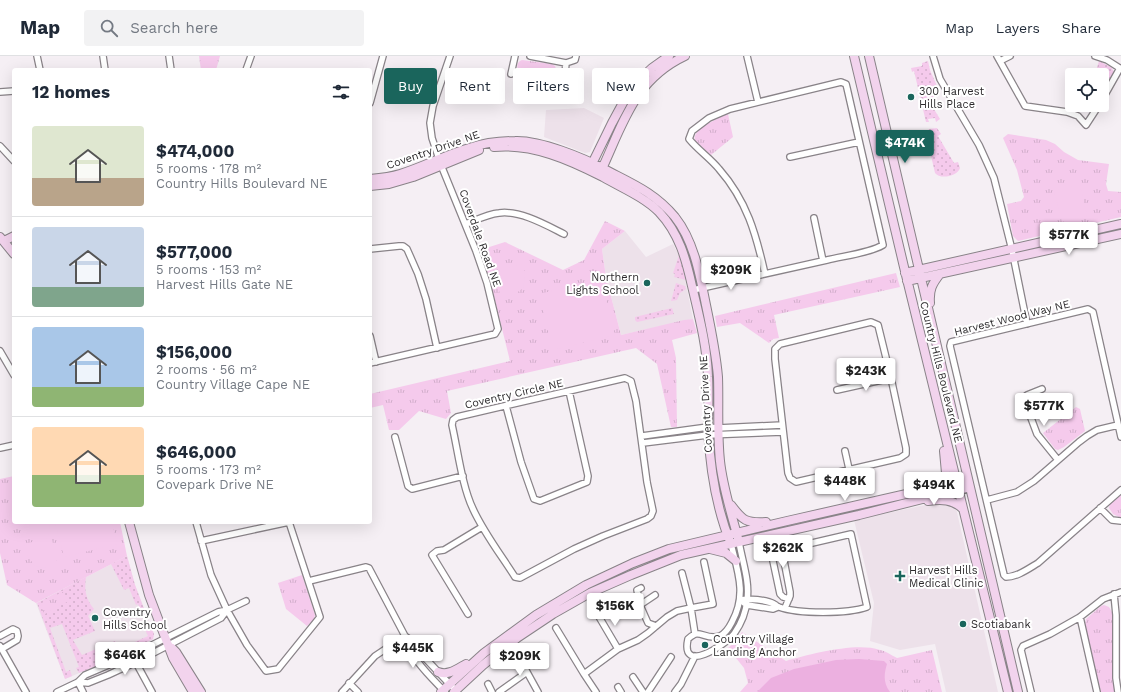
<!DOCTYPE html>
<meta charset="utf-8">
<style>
body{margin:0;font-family:"Work Sans",sans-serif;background:#f2f2f3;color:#1f2937;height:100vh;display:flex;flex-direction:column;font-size:15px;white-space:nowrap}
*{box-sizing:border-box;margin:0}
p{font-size:13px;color:#747a83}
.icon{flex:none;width:22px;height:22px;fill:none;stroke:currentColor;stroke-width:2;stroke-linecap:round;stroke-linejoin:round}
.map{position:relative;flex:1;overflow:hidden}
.sheet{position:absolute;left:12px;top:12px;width:360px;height:456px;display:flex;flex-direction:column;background:#fff;border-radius:4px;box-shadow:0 4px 16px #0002}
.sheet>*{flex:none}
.banner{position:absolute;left:384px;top:12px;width:380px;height:36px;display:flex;gap:8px}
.buttons{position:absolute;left:1065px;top:12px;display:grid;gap:8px}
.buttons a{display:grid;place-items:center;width:44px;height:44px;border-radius:4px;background:#fff;box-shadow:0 4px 16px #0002;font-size:20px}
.price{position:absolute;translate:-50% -34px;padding:0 9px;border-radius:4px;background:#fff;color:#222;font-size:13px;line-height:26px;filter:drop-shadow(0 1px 2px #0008)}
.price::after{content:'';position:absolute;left:50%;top:24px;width:12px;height:9px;margin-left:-6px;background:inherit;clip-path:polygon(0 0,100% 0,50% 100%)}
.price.selected{background:#1a655c;color:#fff}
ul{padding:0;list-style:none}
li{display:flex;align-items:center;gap:12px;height:100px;padding:0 20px}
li+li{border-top:1px solid #e0e1e3}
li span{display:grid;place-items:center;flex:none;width:112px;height:80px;border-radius:4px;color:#555}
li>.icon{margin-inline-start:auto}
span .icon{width:48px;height:48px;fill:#fffc;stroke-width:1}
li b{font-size:17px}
h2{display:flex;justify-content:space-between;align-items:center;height:48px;padding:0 20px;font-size:17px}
.tag{padding:0 14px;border-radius:4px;background:#fff;box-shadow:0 4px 16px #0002;font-size:14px;line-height:36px}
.tag.selected{background:#1a655c;color:#fff}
header{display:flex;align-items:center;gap:24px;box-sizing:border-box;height:56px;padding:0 20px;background:#fff;border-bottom:1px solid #e0e1e3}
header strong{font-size:19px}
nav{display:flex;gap:22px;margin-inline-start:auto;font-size:14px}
.search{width:280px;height:36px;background:#f2f2f3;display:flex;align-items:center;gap:10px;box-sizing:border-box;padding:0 14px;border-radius:4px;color:#747a83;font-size:15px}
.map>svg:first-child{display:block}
.built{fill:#ede1ea}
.grass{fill:url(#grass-dots)}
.park{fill:url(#park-tufts)}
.pitch{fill:#f5caec}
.water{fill:#ecb0e0}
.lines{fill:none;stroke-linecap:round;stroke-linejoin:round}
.street-casing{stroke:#898388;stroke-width:8}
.secondary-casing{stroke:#898388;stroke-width:10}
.street{stroke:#fff;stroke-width:5.5}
.secondary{stroke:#f2d3ed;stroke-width:8}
.poi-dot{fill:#1a655c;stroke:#fff;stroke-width:1.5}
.labels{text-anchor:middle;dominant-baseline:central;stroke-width:4;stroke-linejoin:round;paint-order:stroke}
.poi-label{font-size:11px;fill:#2d2b2d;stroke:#fff;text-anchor:start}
.street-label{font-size:11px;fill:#2d2b2d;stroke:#fff}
</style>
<header>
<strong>Map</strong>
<div class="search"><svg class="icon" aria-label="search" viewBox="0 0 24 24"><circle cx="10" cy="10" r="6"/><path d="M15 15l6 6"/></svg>Search here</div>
<nav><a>Map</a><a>Layers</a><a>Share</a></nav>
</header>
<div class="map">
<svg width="1121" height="636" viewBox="0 0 1121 636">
<defs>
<pattern id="grass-dots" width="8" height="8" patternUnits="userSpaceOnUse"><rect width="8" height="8" fill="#f5caec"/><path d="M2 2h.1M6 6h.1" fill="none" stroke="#d2aecb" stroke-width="1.8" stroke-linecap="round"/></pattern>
<pattern id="park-tufts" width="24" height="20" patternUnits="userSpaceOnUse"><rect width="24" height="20" fill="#f5caec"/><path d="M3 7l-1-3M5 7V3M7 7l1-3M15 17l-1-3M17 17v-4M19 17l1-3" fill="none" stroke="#d2aecb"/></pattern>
</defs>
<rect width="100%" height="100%" fill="#f5eff4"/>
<path class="built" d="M 584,52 L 604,62 L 590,96 L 585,97 L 544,81 L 546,54 Z
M 625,175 L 646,201 L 673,188 L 681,203 L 693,263 L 621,279 L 606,221 L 602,193 Z
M 944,445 L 956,452 L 998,636 L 946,636 L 935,588 L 900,594 L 870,585 L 874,547 L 854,464 Z
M 127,500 L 135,529 L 154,578 L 153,583 L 113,603 L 65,623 L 36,547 Z"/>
<path class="grass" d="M 928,5 L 930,14 L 940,37 L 929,45 L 940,63 L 936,66 L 935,62 L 928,63 L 929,66 L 926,66 L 914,15 L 912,16 L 911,12 L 922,10 L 922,7 Z
M 1099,5 L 1111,11 L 1114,16 L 1102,35 L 1102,19 L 1095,19 Z
M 937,72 L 941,78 L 938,80 L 954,107 L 958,106 L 960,112 C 958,120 940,124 935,117 L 926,78 L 929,73 Z
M 679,199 L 686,224 L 674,221 L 675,218 L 673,217 Z
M 676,227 L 685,230 L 686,233 L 680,237 L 677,244 L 671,245 Z
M 672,252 L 674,258 L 637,266 L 635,264 L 635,261 Z
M 127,500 L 135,529 L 146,558 L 142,559 L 138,548 L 136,549 L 129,532 L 124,534 L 111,508 Z
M 86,521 C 84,535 86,543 94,553 L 88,560 L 95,575 L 73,584 L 82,599 L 115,585 L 119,593 L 148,580 L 143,569 L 149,567 L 154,578 L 153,583 L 113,603 L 79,617 L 76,612 L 79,611 L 62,568 L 50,572 L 66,616 L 70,614 L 72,620 L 65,623 L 37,547 Z"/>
<path class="park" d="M 199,0 L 220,0 L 216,14 L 201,14 Z
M 522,4 L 552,8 L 555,10 L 559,21 L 547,47 L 542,47 L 538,36 L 518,22 C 519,15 514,7 522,4 Z
M 728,58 L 733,81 L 711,99 L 695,85 C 691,73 719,62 728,58 Z
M 1008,78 L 1046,84 L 1055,88 L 1064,96 L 1078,104 L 1109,108 L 1106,128 L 1108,135 L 1121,136 L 1121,161 L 1018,185 L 1013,180 L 1007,148 L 1021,145 L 1024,141 L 1017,114 L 1003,82 Z
M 605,165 L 625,175 L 602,193 L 606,221 L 621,279 L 684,264 L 693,263 L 697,277 L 672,284 L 676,302 L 677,371 L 671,371 L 657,308 L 636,292 L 447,335 L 451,357 L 446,363 L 419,355 L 399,374 L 389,374 L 383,349 L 370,352 L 370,338 L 510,305 L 490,224 L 480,194 L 505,186 L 563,214 L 584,204 Z
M 896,217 L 900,231 L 774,259 L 779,282 L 773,283 L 769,287 L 740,267 L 717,271 L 715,260 Z
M 1076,351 L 1080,353 L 1085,375 L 1064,391 L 1058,394 L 1055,393 L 1043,377 Z
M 14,420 L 14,466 L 120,466 L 127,500 L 36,547 L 7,529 L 0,497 L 0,423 Z
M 1121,439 L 1121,462 L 1113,458 L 1109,452 L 1110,448 Z
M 302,519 L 315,559 L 314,563 L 307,570 L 286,553 L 278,527 Z
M 62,536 L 63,536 L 67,544 L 67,546 L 45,558 L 44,557 L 40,548 Z
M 1104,549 L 1109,551 L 1112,556 L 1114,628 L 1115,636 L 1101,636 L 1085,569 L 1086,563 L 1101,550 Z
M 742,576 L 786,605 C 811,598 856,586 880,594 C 886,595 891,599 897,602 L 932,594 L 942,636 L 740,636 L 748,627 L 744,612 L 728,592 L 735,586 Z"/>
<path class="pitch" d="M 1080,129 L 1087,160 L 1062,166 L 1054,135 Z
M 523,208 L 525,221 L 523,232 L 514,239 L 501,243 L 495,217 L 497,214 Z
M 601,223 L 615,279 L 553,294 L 539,238 Z
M 22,466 L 48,466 L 51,476 L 49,478 L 23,484 L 21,472 Z
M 55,466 L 112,466 L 117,488 L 64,501 Z
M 49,482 L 52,484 L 58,510 L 46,512 L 35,510 L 28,501 L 24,488 Z"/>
<path class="water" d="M 859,603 L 884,605 L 887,608 C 884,618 883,627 890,636 L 757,636 L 771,622 L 794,613 L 836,604 Z"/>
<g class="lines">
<defs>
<path id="street" d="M 37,0 L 40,14
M 103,0 L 105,14
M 169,0 L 171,14
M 530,0 L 566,7 L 575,4 L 576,0
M 747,0 L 758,46
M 933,0 L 940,23 L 979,89 L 994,122 L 1012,194 L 1027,268
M 997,0 L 1025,50 L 1067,56 L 1078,60 L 1086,69 L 1099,49
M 1095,0 L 1107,4 L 1121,13
M 1000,5 L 1010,0
M 246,14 L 251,0
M 511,18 L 515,0
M 565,18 L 566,7
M 0,36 L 14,35
M 1102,44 L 1120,12
M 370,47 L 383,0
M 0,90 L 14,105
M 790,101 L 859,86
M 814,162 L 823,205
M 466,168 C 476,164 488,158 499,157 C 520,154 546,169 564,178
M 370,193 L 399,190 L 403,190 L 407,193 L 418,218 L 426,243 L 437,292
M 693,234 C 738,224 782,214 827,204 C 843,200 870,197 883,189 L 847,32 L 846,28 L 841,26 L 730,53 L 709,62 L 692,75 L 689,83 C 698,94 710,102 719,113 C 747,145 756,178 765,218
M 871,266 L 878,269 L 891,322 L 906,392 L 906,398 L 900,402 L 796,426 L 790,422 L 788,417 L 775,303 L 775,293 L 780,288 Z
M 370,280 L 376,306
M 0,295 L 14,319
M 370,307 L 495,278 L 498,273 L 487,227 L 476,195 L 441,109 L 432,82 L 430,67 L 433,50 L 450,0
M 625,322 L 631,325 L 636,345 L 647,426 L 653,455 L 651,460 L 647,463 L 603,480 L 574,493 L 520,522 L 515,521 C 501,499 484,477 473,453 C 462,430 458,395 452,369 L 453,364 L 457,361 Z
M 1042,333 L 1027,339 L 1031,362 L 1037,378 L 1058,404
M 837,334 L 891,322
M 506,350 L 521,406 L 534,443 L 540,445 L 587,426 L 588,420 L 569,335
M 642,380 L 708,371 L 718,372 L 782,369
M 395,381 L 408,430 L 412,433 L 463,420
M 1121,381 L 1093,256 L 1088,253 L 951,286 L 950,290 L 1004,519 L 1006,521 C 1017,521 1028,513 1038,507 L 1121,434
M 643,387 L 708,379 L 783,376
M 0,392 L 14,389
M 845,395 L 849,413
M 987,444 L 1017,436 L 1034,425 L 1079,386 L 1087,380 L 1097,374 L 1118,369
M 1100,452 L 1112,464 L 1121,465
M 196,466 L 211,519 L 227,554 L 247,589 L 266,615 L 278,613 L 320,561 L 289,466
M 201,485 L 289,466
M 731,488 C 738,516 747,539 732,566 C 729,572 726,577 720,580 C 708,584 702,576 695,578 C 693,579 690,581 688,583 C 680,619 725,589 734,578 C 741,568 746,556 747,544 C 750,526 742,504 739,486
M 770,491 L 780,538 L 783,541 L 789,543
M 682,517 L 691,552 L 713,548 L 704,506
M 309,525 L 366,511 L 369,512 L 405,580 C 410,602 430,620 445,636
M 641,532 L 637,534 L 640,549 L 648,567 L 656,570
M 1114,538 L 1116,559 L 1116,622 L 1118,636
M 741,544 C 748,542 767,544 774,548 C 778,550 774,549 779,551 C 798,558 848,558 867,551 L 851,478 L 782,494 L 790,536 L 790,540 L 785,552
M 744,547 L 747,549 L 773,553 L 778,551
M 598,549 L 595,554 L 618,593
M 640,549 L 655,539
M 468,558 L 432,499 L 437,495 L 444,494 L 482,471
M 1080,561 L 1097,636
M 556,572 L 584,618
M 0,580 L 13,573 L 17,575 L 18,580 L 17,584 L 2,593
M 405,580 L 413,586 L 426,603 L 457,636
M 0,590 L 26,636
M 517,598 L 538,636
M 134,603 L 152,636
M 633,621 L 643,636
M 78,626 L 88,627 L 108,619 L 136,606 L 221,562 L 227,554
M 78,626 L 83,636
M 349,627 L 358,636
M 488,628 L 492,636
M 618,631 L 621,636
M 57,636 L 78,626 L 85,619 L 132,599 L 218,556 L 227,554 L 246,545
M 342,636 L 375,600 L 405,580
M 499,636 L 527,616
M 596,636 L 584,618 L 618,593 L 638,584 L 648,577 L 667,561 L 677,555 L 691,552 L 695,578
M 648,636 L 671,601
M 675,636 L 681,628 L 695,600
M 1031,636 L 1021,594 L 1023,590 L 1050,578 L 1080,561 L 1103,543 L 1121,536"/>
<path id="secondary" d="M 854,0 L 904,211 L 1008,636
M 869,0 L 1018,636
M 494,91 C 532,87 570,104 603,121 C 622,132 644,141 659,156 C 679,177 686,203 692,230 C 699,260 707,290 708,321 C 709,339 708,356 708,373 C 710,411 716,452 731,488
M 590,112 L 612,67 L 631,32 L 652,12 L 669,0
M 601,115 C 623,68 634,24 685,0
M 370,123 C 380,122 390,121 400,118 C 423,111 445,99 469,92 C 484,87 499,85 515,85 C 540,84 584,102 606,114 C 633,128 655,137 675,161 C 694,185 700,219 706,249 C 711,273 716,297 718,321 C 719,349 717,377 720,405 C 723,433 732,459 739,486
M 370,130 L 389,128 L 413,121 L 479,94
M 0,181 L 14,198
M 4,185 L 14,180
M 905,217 L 1121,168
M 907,225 L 1121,178
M 930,247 C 929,234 932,228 940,218
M 940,430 L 946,417 L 944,395
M 928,445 C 941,443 953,443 963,453
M 731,449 C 743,465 746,467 766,466
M 129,466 L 149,539 L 173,602 L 193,636
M 710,493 L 726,497 L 736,505
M 172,592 L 176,596 L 201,636
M 438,616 C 448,620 457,613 466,608
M 441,636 L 484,597 L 536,559 L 586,529 L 633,507 L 669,493 L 787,465 L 968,424
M 454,636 L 483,609 L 517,582 L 553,558 L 590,537 L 631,519 L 681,499 L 859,459 L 970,431"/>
</defs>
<use href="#street" class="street-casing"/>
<use href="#secondary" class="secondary-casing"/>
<use href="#street" class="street"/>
<use href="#secondary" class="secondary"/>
</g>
<g class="poi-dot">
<circle cx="911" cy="41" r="4"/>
<circle cx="647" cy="227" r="4"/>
<path d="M898 514h4v4h4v4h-4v4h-4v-4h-4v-4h4z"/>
<circle cx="95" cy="562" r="4"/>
<circle cx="963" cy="568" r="4"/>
<circle cx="705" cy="589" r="4"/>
</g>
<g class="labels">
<g class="poi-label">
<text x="919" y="35">300 Harvest<tspan x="919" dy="13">Hills Place</tspan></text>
<text x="639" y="221" text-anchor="end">Northern<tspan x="639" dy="13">Lights School</tspan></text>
<text x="909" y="514">Harvest Hills<tspan x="909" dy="13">Medical Clinic</tspan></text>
<text x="103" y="556">Coventry<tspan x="103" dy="13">Hills School</tspan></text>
<text x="971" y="568">Scotiabank</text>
<text x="713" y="583">Country Village<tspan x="713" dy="13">Landing Anchor</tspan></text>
</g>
<g class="street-label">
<text transform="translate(433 94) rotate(-19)">Coventry Drive NE</text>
<text transform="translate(480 182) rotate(70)">Coverdale Road NE</text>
<text transform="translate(1012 262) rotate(-14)">Harvest Wood Way NE</text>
<text transform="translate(941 316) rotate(76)">Country Hills Boulevard NE</text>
<text transform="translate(514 338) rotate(-13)">Coventry Circle NE</text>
<text transform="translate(706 348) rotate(-93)">Coventry Drive NE</text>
</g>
</g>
</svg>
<div class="buttons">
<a><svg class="icon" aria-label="locate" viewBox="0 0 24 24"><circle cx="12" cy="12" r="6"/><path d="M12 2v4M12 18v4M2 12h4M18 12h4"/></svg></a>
</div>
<b class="price selected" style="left:905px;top:108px">$474K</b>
<b class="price" style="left:1069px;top:200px">$577K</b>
<b class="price" style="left:731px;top:235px">$209K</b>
<b class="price" style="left:866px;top:336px">$243K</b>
<b class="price" style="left:1044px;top:371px">$577K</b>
<b class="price" style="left:845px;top:446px">$448K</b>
<b class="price" style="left:934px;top:450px">$494K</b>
<b class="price" style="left:783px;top:513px">$262K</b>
<b class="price" style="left:615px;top:571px">$156K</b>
<b class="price" style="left:413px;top:613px">$445K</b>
<b class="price" style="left:125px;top:620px">$646K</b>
<b class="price" style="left:520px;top:621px">$209K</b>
<div class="banner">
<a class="tag selected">Buy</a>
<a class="tag">Rent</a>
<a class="tag">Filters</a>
<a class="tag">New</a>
</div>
<section class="sheet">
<h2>12 homes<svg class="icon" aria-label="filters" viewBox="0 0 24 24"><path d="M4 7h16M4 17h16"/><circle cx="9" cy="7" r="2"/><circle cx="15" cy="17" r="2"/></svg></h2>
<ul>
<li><span style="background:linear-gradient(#dfe7d0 65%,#b9a48a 0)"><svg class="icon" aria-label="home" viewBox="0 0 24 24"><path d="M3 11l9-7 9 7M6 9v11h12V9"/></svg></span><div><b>$474,000</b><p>5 rooms · 178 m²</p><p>Country Hills Boulevard NE</p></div></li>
<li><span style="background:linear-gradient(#c9d6e8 75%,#7fa58c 0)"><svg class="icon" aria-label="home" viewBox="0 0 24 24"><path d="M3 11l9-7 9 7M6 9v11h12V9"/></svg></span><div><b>$577,000</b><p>5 rooms · 153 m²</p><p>Harvest Hills Gate NE</p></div></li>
<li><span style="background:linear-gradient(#a9c7e8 75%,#8fb573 0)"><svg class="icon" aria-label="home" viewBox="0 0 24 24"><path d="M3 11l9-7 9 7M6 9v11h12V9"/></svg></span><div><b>$156,000</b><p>2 rooms · 56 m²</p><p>Country Village Cape NE</p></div></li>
<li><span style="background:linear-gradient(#ffd9b3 60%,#8fb573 0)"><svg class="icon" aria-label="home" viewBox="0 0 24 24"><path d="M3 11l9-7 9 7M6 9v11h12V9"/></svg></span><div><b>$646,000</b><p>5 rooms · 173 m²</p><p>Covepark Drive NE</p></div></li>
</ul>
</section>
</div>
